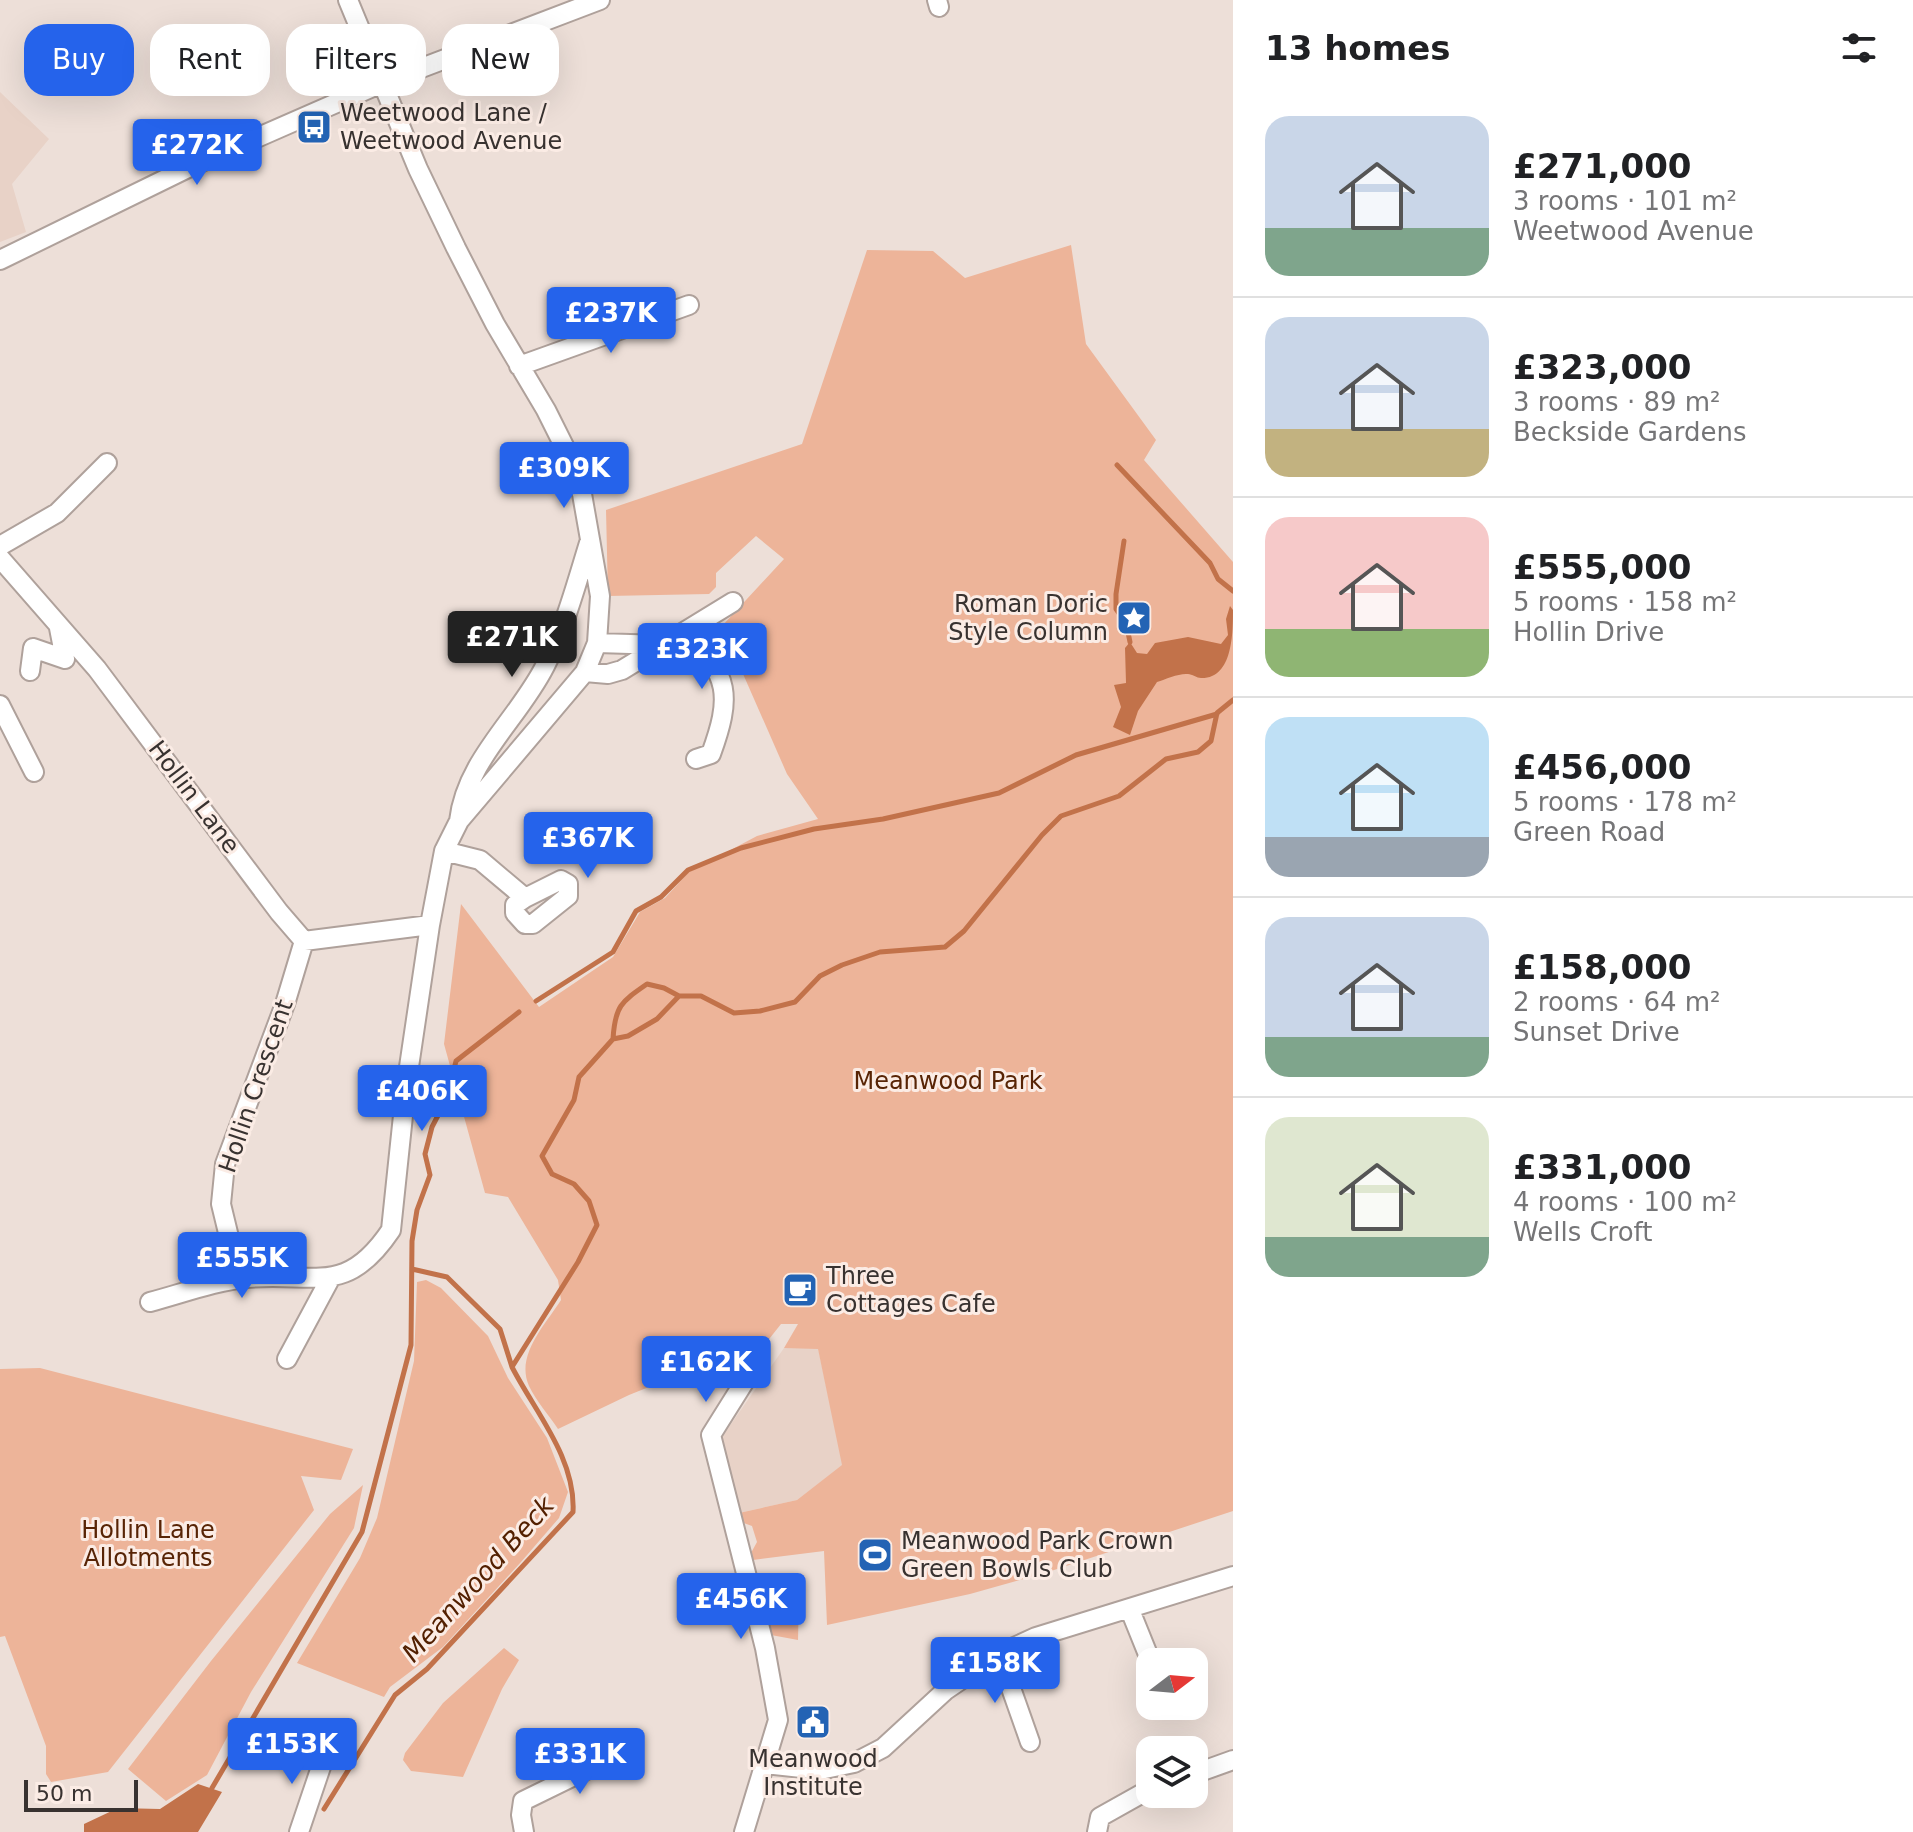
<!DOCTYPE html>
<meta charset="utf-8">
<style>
body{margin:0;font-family:"DejaVu Sans",sans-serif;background:#f6f6f6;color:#202124;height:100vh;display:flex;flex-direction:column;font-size:30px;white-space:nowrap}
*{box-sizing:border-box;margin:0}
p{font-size:26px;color:#757577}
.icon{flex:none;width:44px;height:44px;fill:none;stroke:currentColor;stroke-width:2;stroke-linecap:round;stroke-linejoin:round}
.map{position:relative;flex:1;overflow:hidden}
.details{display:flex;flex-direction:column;background:#fff;width:680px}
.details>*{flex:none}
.top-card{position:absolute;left:24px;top:24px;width:760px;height:72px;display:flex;gap:16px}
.needle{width:52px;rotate:74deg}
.buttons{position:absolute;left:1136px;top:1648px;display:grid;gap:16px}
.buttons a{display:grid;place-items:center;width:72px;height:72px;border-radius:16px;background:#fff;box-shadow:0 8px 32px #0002;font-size:40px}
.scale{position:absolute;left:24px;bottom:20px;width:114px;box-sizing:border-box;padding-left:8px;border:4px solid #383230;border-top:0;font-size:22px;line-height:28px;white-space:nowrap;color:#383230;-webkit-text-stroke:6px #fbece5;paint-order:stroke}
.price{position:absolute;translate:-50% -68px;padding:0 18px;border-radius:8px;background:#2563eb;color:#fff;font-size:26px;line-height:52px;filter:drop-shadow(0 2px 4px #0008)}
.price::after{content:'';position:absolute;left:50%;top:48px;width:24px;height:18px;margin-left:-12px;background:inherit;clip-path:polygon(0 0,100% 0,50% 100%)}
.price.selected{background:#222;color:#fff}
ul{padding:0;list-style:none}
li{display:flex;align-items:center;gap:24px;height:200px;padding:0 32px}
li+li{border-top:2px solid #e0e0e0}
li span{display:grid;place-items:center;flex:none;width:224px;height:160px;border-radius:24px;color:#555}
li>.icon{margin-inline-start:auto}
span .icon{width:96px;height:96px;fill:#fffc;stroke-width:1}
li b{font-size:34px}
h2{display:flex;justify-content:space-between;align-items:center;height:96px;padding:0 32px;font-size:34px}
.tag{padding:0 28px;border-radius:24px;background:#fff;box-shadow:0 8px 32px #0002;font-size:28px;line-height:72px}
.tag.selected{background:#2563eb;color:#fff}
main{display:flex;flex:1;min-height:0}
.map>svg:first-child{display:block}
.built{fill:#e8d2c7}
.green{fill:#edb499}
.water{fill:#c2724a}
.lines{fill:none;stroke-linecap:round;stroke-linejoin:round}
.stream{stroke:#c2724a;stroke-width:5}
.minor-casing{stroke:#afa19b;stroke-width:22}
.minor{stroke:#fff;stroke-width:18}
.labels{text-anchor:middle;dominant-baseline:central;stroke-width:6;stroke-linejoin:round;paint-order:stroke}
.poi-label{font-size:24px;fill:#383230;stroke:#fbece5;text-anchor:start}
.street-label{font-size:24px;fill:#383230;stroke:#fbece5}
.park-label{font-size:24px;fill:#582405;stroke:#fbece5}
.water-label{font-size:26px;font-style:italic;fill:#532001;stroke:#fbece5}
</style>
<main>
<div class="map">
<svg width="1233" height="1832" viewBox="0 0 1233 1832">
<rect width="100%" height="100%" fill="#eddfd8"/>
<path class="built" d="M 0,92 L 49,139 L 12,184 L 26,232 L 0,242 Z
M 784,1348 L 818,1348 L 843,1465 L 797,1500 L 739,1513 L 722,1437 Z"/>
<path class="green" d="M 1071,245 L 1086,344 L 1156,440 L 1144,460 L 1233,562 L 1233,1511 L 1048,1572 L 970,1594 L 827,1625 L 824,1551 L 753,1560 L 751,1553 L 757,1542 L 752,1526 L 741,1522 L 739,1513 L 797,1500 L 842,1465 L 818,1349 L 784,1348 L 798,1324 L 781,1324 L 736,1381 L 719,1387 L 701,1366 L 629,1395 L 558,1429 C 549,1415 536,1401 529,1386 C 515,1355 546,1324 561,1300 L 558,1280 L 508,1197 L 485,1193 L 444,1044 L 461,904 L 539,1007 L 613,957 L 640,912 L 665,898 L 689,872 L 757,836 L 818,819 L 787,774 L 722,626 L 784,559 L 756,536 L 716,573 L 716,587 L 709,594 L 608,596 L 606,510 L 802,444 L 867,250 L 933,251 L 965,278 Z
M 426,1280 L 441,1288 L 488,1336 L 508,1378 L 547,1438 L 568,1492 L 559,1518 L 521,1562 L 443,1647 L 390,1687 L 384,1697 L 297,1663 L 360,1558 L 377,1518 L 414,1361 L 417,1282 Z
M 40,1368 L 353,1449 L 341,1480 L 301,1476 L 314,1510 L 108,1772 L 51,1782 L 46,1774 L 46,1746 L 5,1636 L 0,1637 L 0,1369 Z
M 363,1485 L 354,1528 L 251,1692 L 207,1775 L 166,1801 L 128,1769 L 211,1661 L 330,1514 Z
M 799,1595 L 798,1640 L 771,1635 L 766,1605 Z
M 504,1648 L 519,1660 L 502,1689 L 463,1777 L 411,1771 L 403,1760 L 405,1753 L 443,1703 Z"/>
<path class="water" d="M 1230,606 L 1233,610 C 1233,633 1233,679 1201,678 C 1197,678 1192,674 1188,674 C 1179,673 1166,679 1157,682 L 1138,711 L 1130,735 L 1113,727 L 1121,707 L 1114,685 L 1126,683 L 1125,648 L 1130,642 L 1137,653 L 1147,654 L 1155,643 L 1188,637 L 1221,644 L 1228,635 L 1226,619 Z
M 198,1784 L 222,1792 L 198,1832 L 84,1832 L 84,1824 L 118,1808 L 160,1809 Z"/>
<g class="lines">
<path class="stream" d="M 1117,465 L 1210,563 L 1218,579 L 1233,591
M 1124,541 L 1116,594 L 1116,609 L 1126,623 L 1130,642
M 536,1001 L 613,952 L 636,911 L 661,897 L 688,870 L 741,848 L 814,829 L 883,819 L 999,793 L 1076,755 L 1217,714
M 613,1039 C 615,1006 621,1002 647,984 L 664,988 L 679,996
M 412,1269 L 447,1277 L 500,1329 L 512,1367
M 212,1788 L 362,1532 L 411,1345 L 412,1241 L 417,1210 L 430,1175 L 425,1154 L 432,1127 L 447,1098 L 456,1061 L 519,1012
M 324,1809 L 395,1695 L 427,1669 L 573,1512 C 576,1458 535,1412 512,1367 L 578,1262 L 597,1225 L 589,1201 L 574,1184 L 552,1174 L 542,1156 L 574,1100 L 579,1077 L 613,1039 L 628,1036 L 657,1019 L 679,996 L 701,996 L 734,1013 L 760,1011 L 795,1002 L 820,976 L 842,965 L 880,952 L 945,947 L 964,931 L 1042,835 L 1061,816 L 1119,796 L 1166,759 L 1198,752 L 1211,741 L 1217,713 L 1233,700"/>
<defs>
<path id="minor" d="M 937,0 L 939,7
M 0,260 L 188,168 L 382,83 L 600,0
M 519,366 L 689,305
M 0,546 L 57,513 L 107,463
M 0,558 L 97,669 L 279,912 L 304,941 L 430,925
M 682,634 C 732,672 731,699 711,754 L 696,759
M 597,643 L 663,645
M 30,671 L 33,648 L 65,659 L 59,628
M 585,672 L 608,674 L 622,670 L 733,602
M 0,705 L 34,772
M 459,821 C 466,760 519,718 545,666 C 565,627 576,585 589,543
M 444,851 L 480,860 L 525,898 L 561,880 L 568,884 L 568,896 L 533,924 L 525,924 L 515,913 L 515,905 L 525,898
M 245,1278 L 229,1237 L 221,1204 L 225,1164 L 285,1004 L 304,941
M 150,1302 C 181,1294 215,1281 247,1278 C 316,1272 346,1297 391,1230 L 406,1087 L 430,925 L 444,851 L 459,821 L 585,672 L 597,643 L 600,596 L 582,494 L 568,454 L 546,410 L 495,324 L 456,248 L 418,169 L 348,0
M 287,1359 L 331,1277
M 1130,1610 L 1151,1662
M 999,1654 L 1030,1742
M 765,1764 L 820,1770 L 854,1763 L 883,1748 L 946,1690 L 999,1654 L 1036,1637 L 1233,1576
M 1194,1774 L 1233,1760
M 299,1832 L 325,1755
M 524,1832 L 521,1815 L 523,1801 L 619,1754
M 744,1832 L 778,1720 L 765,1648 L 711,1435 L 753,1368
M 1097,1832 L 1100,1817 L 1150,1789"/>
</defs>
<use href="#minor" class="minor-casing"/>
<use href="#minor" class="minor"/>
</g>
<defs>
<symbol id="bus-square" viewBox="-11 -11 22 22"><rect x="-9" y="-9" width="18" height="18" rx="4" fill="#2363b4" stroke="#fbece5"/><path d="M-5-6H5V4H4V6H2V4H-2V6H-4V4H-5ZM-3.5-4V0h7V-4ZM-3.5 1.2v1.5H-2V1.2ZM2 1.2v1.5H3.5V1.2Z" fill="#fff"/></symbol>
<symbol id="sight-square" viewBox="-11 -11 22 22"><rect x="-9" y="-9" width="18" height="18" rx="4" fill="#2363b4" stroke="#fbece5"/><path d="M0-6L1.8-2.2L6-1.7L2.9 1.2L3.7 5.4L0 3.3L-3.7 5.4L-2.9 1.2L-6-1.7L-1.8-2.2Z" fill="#fff"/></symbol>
<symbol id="cafe-square" viewBox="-11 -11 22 22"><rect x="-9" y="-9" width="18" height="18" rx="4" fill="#2363b4" stroke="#fbece5"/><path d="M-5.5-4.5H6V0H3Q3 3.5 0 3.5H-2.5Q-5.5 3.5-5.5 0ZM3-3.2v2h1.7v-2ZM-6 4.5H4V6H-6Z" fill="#fff"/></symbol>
<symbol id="stadium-square" viewBox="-11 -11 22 22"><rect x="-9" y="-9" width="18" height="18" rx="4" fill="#2363b4" stroke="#fbece5"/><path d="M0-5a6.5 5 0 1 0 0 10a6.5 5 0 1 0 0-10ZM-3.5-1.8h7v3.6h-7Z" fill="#fff"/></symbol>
<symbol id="civic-square" viewBox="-11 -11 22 22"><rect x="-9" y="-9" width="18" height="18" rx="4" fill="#2363b4" stroke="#fbece5"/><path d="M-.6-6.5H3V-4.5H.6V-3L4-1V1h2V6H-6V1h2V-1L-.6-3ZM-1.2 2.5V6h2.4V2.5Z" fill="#fff"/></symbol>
</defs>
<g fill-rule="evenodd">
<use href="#bus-square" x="294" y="107" width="40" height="40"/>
<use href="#sight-square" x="1114" y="598" width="40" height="40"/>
<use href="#cafe-square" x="780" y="1270" width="40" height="40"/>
<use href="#stadium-square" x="855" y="1535" width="40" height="40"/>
<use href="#civic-square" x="793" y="1702" width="40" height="40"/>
</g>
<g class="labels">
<g class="poi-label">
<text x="340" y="113">Weetwood Lane /<tspan x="340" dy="28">Weetwood Avenue</tspan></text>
<text x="1108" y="604" text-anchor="end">Roman Doric<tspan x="1108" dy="28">Style Column</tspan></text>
<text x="826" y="1276">Three<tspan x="826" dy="28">Cottages Cafe</tspan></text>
<text x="901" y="1541">Meanwood Park Crown<tspan x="901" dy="28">Green Bowls Club</tspan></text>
<text x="813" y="1759" text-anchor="middle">Meanwood<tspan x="813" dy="28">Institute</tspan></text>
</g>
<g class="street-label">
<text transform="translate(194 797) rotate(53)">Hollin Lane</text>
<text transform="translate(256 1086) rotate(-71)">Hollin Crescent</text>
</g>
<g class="park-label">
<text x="948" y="1081">Meanwood Park</text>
<text x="148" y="1530">Hollin Lane<tspan x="148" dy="28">Allotments</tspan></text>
</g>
<g class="water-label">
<text transform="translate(478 1579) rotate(-48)">Meanwood Beck</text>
</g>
</g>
</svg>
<div class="buttons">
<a><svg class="needle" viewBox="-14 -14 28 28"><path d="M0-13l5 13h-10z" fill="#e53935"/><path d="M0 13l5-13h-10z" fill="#757577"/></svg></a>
<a><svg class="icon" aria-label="layers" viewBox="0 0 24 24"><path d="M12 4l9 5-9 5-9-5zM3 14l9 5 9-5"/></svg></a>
</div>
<div class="scale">50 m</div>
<b class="price" style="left:197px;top:187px">£272K</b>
<b class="price" style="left:611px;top:355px">£237K</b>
<b class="price" style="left:564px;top:510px">£309K</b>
<b class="price selected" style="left:512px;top:679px">£271K</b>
<b class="price" style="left:702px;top:691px">£323K</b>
<b class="price" style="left:588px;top:880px">£367K</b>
<b class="price" style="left:422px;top:1133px">£406K</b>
<b class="price" style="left:242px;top:1300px">£555K</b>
<b class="price" style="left:706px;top:1404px">£162K</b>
<b class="price" style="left:741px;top:1641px">£456K</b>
<b class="price" style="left:995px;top:1705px">£158K</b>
<b class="price" style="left:292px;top:1786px">£153K</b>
<b class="price" style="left:580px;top:1796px">£331K</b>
<div class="top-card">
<a class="tag selected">Buy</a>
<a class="tag">Rent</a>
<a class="tag">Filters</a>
<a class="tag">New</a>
</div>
</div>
<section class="details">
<h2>13 homes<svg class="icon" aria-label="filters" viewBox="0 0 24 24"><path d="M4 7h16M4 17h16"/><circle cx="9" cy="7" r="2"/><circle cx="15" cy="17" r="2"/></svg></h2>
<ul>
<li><span style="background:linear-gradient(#c9d6e8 70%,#7fa58c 0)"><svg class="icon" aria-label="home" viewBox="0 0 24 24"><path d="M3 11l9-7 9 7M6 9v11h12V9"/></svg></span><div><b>£271,000</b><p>3 rooms · 101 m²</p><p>Weetwood Avenue</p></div></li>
<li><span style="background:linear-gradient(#c9d6e8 70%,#c2b280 0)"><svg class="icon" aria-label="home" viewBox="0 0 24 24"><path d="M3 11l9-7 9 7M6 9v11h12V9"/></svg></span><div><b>£323,000</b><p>3 rooms · 89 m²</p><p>Beckside Gardens</p></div></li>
<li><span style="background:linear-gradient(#f6c9c9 70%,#8fb573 0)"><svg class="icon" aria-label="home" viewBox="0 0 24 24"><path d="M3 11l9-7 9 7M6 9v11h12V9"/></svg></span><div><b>£555,000</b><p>5 rooms · 158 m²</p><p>Hollin Drive</p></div></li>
<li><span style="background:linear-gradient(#bfe0f5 75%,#9aa5b1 0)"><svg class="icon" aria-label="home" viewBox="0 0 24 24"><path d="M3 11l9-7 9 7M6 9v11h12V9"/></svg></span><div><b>£456,000</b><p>5 rooms · 178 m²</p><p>Green Road</p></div></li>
<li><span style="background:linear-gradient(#c9d6e8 75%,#7fa58c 0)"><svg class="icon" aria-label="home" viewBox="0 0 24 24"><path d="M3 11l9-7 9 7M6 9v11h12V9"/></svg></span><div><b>£158,000</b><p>2 rooms · 64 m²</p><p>Sunset Drive</p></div></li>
<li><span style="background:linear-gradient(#dfe7d0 75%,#7fa58c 0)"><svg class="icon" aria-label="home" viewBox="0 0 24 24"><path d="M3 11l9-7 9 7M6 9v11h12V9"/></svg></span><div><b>£331,000</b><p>4 rooms · 100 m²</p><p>Wells Croft</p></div></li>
</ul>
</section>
</main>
